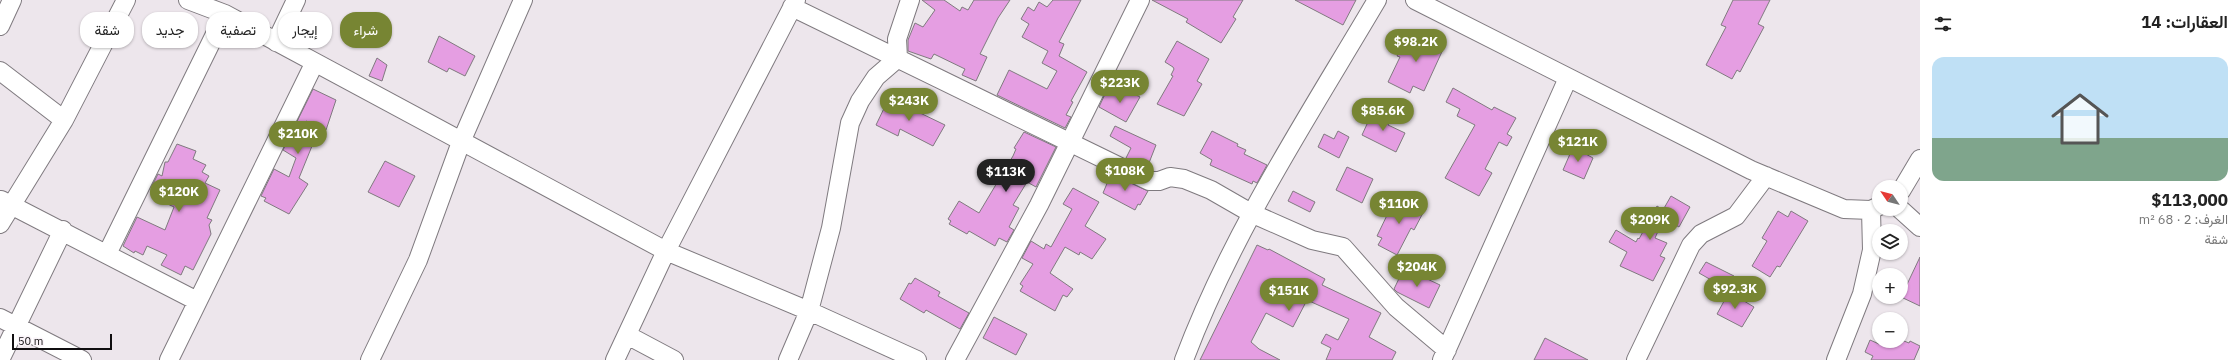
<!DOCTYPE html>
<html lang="ar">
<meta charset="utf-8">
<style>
body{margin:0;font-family:"IBM Plex Sans",Vazirmatn,sans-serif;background:#f6f6f6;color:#222;direction:rtl;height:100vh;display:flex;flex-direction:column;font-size:15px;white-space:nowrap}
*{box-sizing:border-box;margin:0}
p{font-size:13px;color:#767676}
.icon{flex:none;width:22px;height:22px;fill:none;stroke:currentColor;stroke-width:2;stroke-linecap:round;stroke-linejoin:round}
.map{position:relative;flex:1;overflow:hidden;direction:ltr}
.sheet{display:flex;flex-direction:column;background:#fff;width:320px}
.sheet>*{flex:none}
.guide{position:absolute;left:12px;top:12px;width:380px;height:36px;direction:rtl;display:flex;gap:8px}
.needle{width:26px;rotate:305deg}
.fabs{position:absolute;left:1872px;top:180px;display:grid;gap:8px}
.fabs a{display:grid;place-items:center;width:36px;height:36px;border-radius:50%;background:#fff;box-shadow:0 1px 3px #0004;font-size:20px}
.scale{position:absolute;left:12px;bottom:10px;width:100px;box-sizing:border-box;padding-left:4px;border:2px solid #100e10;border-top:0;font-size:11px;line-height:14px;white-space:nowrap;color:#100e10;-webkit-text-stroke:3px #faf4f9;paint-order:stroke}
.price{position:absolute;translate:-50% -34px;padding:0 9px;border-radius:14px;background:#778533;color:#fff;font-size:13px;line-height:26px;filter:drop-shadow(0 1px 2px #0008)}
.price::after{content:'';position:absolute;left:50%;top:24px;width:12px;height:9px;margin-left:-6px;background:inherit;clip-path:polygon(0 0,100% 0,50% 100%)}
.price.current{background:#222;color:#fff}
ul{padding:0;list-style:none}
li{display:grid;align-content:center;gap:8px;height:212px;padding:0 12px}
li+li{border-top:1px solid #e0e0e0}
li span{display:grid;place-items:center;height:124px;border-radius:12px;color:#555}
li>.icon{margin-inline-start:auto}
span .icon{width:72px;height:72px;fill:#fffc;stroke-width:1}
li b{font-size:17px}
h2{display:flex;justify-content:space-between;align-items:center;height:48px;padding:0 12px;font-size:17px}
.tag{padding:0 14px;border-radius:16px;background:#fff;box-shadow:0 1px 3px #0004;font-size:14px;line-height:36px}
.tag.current{background:#778533;color:#fff}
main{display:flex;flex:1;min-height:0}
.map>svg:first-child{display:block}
.building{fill:#e59ee2;stroke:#807a7f}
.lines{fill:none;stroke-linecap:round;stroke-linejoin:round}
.minor-casing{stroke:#7f7a7f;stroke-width:20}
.minor{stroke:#fff;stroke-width:18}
</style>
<main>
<section class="sheet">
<h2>العقارات: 14<svg class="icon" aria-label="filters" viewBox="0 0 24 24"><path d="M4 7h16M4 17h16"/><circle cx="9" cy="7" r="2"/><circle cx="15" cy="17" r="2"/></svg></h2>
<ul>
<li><span style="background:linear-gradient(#bfe0f5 65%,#7fa58c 0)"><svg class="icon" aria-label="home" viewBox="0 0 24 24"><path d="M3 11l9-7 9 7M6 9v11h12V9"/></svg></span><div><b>$113,000</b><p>الغرف: 2 · 68 m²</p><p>شقة</p></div></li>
</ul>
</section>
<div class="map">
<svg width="1920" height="360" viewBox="0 0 1920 360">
<rect width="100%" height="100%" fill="#ede6ec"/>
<path class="building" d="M 922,0 L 944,0 L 960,11 L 962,7 L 968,10 L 974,0 L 1010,0 L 998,18 L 980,54 L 987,57 L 976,81 L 962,75 L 965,69 L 934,54 L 931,59 L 908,51 L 908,40 L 915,23 L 923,27 L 935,10 Z
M 1053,0 L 1081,0 L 1059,42 L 1064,44 L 1059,56 L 1087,72 L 1071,101 L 1073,102 L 1066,115 L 1071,117 L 1065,128 L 997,95 L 1009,70 L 1047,89 L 1057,71 L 1042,63 L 1048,51 L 1022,37 L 1029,24 L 1021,19 L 1028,7 L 1034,11 L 1039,2 L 1047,7 Z
M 1152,0 L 1243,0 L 1233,17 L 1236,19 L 1221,43 L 1186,22 L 1188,19 Z
M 1295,0 L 1356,0 L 1343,25 Z
M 1733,0 L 1770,0 L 1758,24 L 1764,27 L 1740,72 L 1737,70 L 1732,79 L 1706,65 L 1726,27 L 1721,25 Z
M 1418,32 L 1445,45 L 1424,91 L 1413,86 L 1410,93 L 1388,82 L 1400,57 L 1397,56 L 1404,41 L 1408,42 L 1410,37 L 1415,39 Z
M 439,36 L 475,56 L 465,76 L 449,68 L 447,72 L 428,62 Z
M 1177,41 L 1209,59 L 1197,81 L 1202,84 L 1184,116 L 1157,104 L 1173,76 L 1171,75 L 1174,69 L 1173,67 L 1165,62 Z
M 377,58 L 387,65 L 382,81 L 369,76 Z
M 1453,88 L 1492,110 L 1494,107 L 1516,118 L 1507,134 L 1512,137 L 1507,146 L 1499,142 L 1485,169 L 1492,173 L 1479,196 L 1445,178 L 1475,125 L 1457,116 L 1460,109 L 1446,102 Z
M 313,89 L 336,100 L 326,130 L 318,125 L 306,121 L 293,140 L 312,146 L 299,178 L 308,184 L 289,214 L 264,201 L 266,198 L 261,196 L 274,169 L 289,177 L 296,158 L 283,150 Z
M 1124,89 L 1140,97 L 1126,122 L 1099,107 L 1107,90 L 1120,97 Z
M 889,98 L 945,125 L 933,146 L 900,129 L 898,136 L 876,125 Z
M 1373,111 L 1390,120 L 1388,125 L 1405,133 L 1396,152 L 1362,135 Z
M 1115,126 L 1156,145 L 1147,168 L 1126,158 L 1131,148 L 1110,136 Z
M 1212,131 L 1238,144 L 1237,146 L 1246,150 L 1244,154 L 1267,165 L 1257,183 L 1253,181 L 1252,184 L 1210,165 L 1212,160 L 1200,153 Z
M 1338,131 L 1349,137 L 1339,158 L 1318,147 L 1324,134 L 1334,139 Z
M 1024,132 L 1056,147 L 1036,187 L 1027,182 L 1013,205 L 1019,208 L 1009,227 L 1014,230 L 1007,242 L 999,238 L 995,246 L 969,231 L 967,234 L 949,224 L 951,221 L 948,219 L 959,201 L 979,213 L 1013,156 L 1016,149 L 1014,148 Z
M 177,144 L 196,151 L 193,159 L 206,165 L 202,172 L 209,176 L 205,183 L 220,190 L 207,218 L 212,220 L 209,225 L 211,234 L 193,270 L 185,266 L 181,275 L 161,265 L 167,255 L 147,246 L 143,255 L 135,251 L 134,253 L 123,246 L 137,217 L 165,230 L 174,207 L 155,198 L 159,190 L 152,186 L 158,174 L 162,176 L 165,162 L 168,162 Z
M 1573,147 L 1593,158 L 1584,179 L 1563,170 Z
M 385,161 L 415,176 L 399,207 L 368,192 Z
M 1347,167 L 1373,179 L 1362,203 L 1336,190 Z
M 1111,174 L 1148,191 L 1140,205 L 1138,204 L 1135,210 L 1103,193 Z
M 1073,188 L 1099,202 L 1085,226 L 1106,239 L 1092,259 L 1080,252 L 1079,255 L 1065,247 L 1050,273 L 1073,289 L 1067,297 L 1063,295 L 1055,311 L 1020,291 L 1023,286 L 1020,284 L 1033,264 L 1022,258 L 1031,241 L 1044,249 L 1046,244 L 1051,247 L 1072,209 L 1063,204 Z
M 1293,191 L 1315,202 L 1310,212 L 1288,201 Z
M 1671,196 L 1690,207 L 1679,227 L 1664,218 L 1655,238 L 1667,243 L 1660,256 L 1665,258 L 1653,281 L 1620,266 L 1627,252 L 1609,242 L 1616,230 L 1636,242 L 1638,238 L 1639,239 L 1657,206 L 1663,210 Z
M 1398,200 L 1405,204 L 1407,200 L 1425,209 L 1414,230 L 1411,228 L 1397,255 L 1378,245 L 1382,238 L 1377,236 L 1391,207 Z
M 1778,211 L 1788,217 L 1791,211 L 1808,221 L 1780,267 L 1777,266 L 1770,277 L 1752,266 L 1767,241 L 1762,238 Z
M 1257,245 L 1268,250 L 1269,249 L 1325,279 L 1322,285 L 1381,313 L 1369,337 L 1396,352 L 1392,360 L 1326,360 L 1331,348 L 1321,343 L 1326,334 L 1338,340 L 1349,319 L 1307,300 L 1293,327 L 1266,313 L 1251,342 L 1259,349 L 1280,360 L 1200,360 Z
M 1920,257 L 1920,306 L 1901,297 Z
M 1706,262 L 1734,276 L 1727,289 L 1699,273 Z
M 1404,268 L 1440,285 L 1429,308 L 1397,292 L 1394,289 Z
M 915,278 L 940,292 L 938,296 L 969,313 L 960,329 L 926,310 L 924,313 L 900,299 L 909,283 L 911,284 Z
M 1729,292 L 1754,307 L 1742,327 L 1717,314 Z
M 994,317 L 1027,334 L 1016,355 L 983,338 Z
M 1545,338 L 1588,360 L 1534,360 Z
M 1870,340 L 1879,344 L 1880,341 L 1904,341 L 1909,343 L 1910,341 L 1920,346 L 1914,360 L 1871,360 L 1873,356 L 1865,352 Z"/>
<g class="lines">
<defs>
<path id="minor" d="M 188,0 L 225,14 L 666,251 L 809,311 L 917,360
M 1415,0 L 1751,170 L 1844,209 L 1871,210 L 1879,206
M 792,7 L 1149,181 L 1159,181 L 1170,177 L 1184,179 L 1211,190 L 1251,213 L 1312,240 L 1343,247 L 1396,307 L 1447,350
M 0,26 L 12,0
M 276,42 L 296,0
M 0,71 L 64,120
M 1901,191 L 1920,159
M 1,200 L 197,301
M 1900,209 L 1920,227
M 0,224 L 64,120 L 126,0
M 107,254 L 225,14
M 0,318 L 82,360
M 627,335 L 674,360
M 0,360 L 63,230
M 169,360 L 314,64
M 370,360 L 418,260 L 461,142 L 523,0
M 615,360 L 666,251 L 796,0
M 788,360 L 809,311 L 831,228 L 850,123 L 860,101 L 876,77 L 898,58 L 897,39 L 910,0
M 955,360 L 1039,205 L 1140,0
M 1184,360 C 1232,232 1308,117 1377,0
M 1442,360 L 1568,78
M 1636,360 L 1691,245 L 1701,234 L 1736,216 L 1766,176
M 1836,360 L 1862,294 L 1872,250 L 1871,210"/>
</defs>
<use href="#minor" class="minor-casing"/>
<use href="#minor" class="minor"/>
</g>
</svg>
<div class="fabs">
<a><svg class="needle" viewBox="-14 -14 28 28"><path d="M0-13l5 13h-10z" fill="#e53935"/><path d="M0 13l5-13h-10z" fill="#767676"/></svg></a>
<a><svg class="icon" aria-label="layers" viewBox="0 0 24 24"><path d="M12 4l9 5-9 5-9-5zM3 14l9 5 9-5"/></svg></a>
<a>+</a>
<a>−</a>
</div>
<div class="scale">50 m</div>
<b class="price" style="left:1416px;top:63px">$98.2K</b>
<b class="price" style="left:1120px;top:104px">$223K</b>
<b class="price" style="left:909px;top:122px">$243K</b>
<b class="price" style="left:1383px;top:132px">$85.6K</b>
<b class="price" style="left:298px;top:155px">$210K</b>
<b class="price" style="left:1578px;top:163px">$121K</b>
<b class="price" style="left:1125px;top:192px">$108K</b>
<b class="price current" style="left:1006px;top:193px">$113K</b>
<b class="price" style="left:179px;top:213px">$120K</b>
<b class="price" style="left:1399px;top:225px">$110K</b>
<b class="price" style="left:1650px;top:241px">$209K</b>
<b class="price" style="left:1417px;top:288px">$204K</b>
<b class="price" style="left:1735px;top:310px">$92.3K</b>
<b class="price" style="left:1289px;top:312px">$151K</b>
<div class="guide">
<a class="tag current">شراء</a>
<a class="tag">إيجار</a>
<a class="tag">تصفية</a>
<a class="tag">جديد</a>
<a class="tag">شقة</a>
</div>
</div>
</main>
